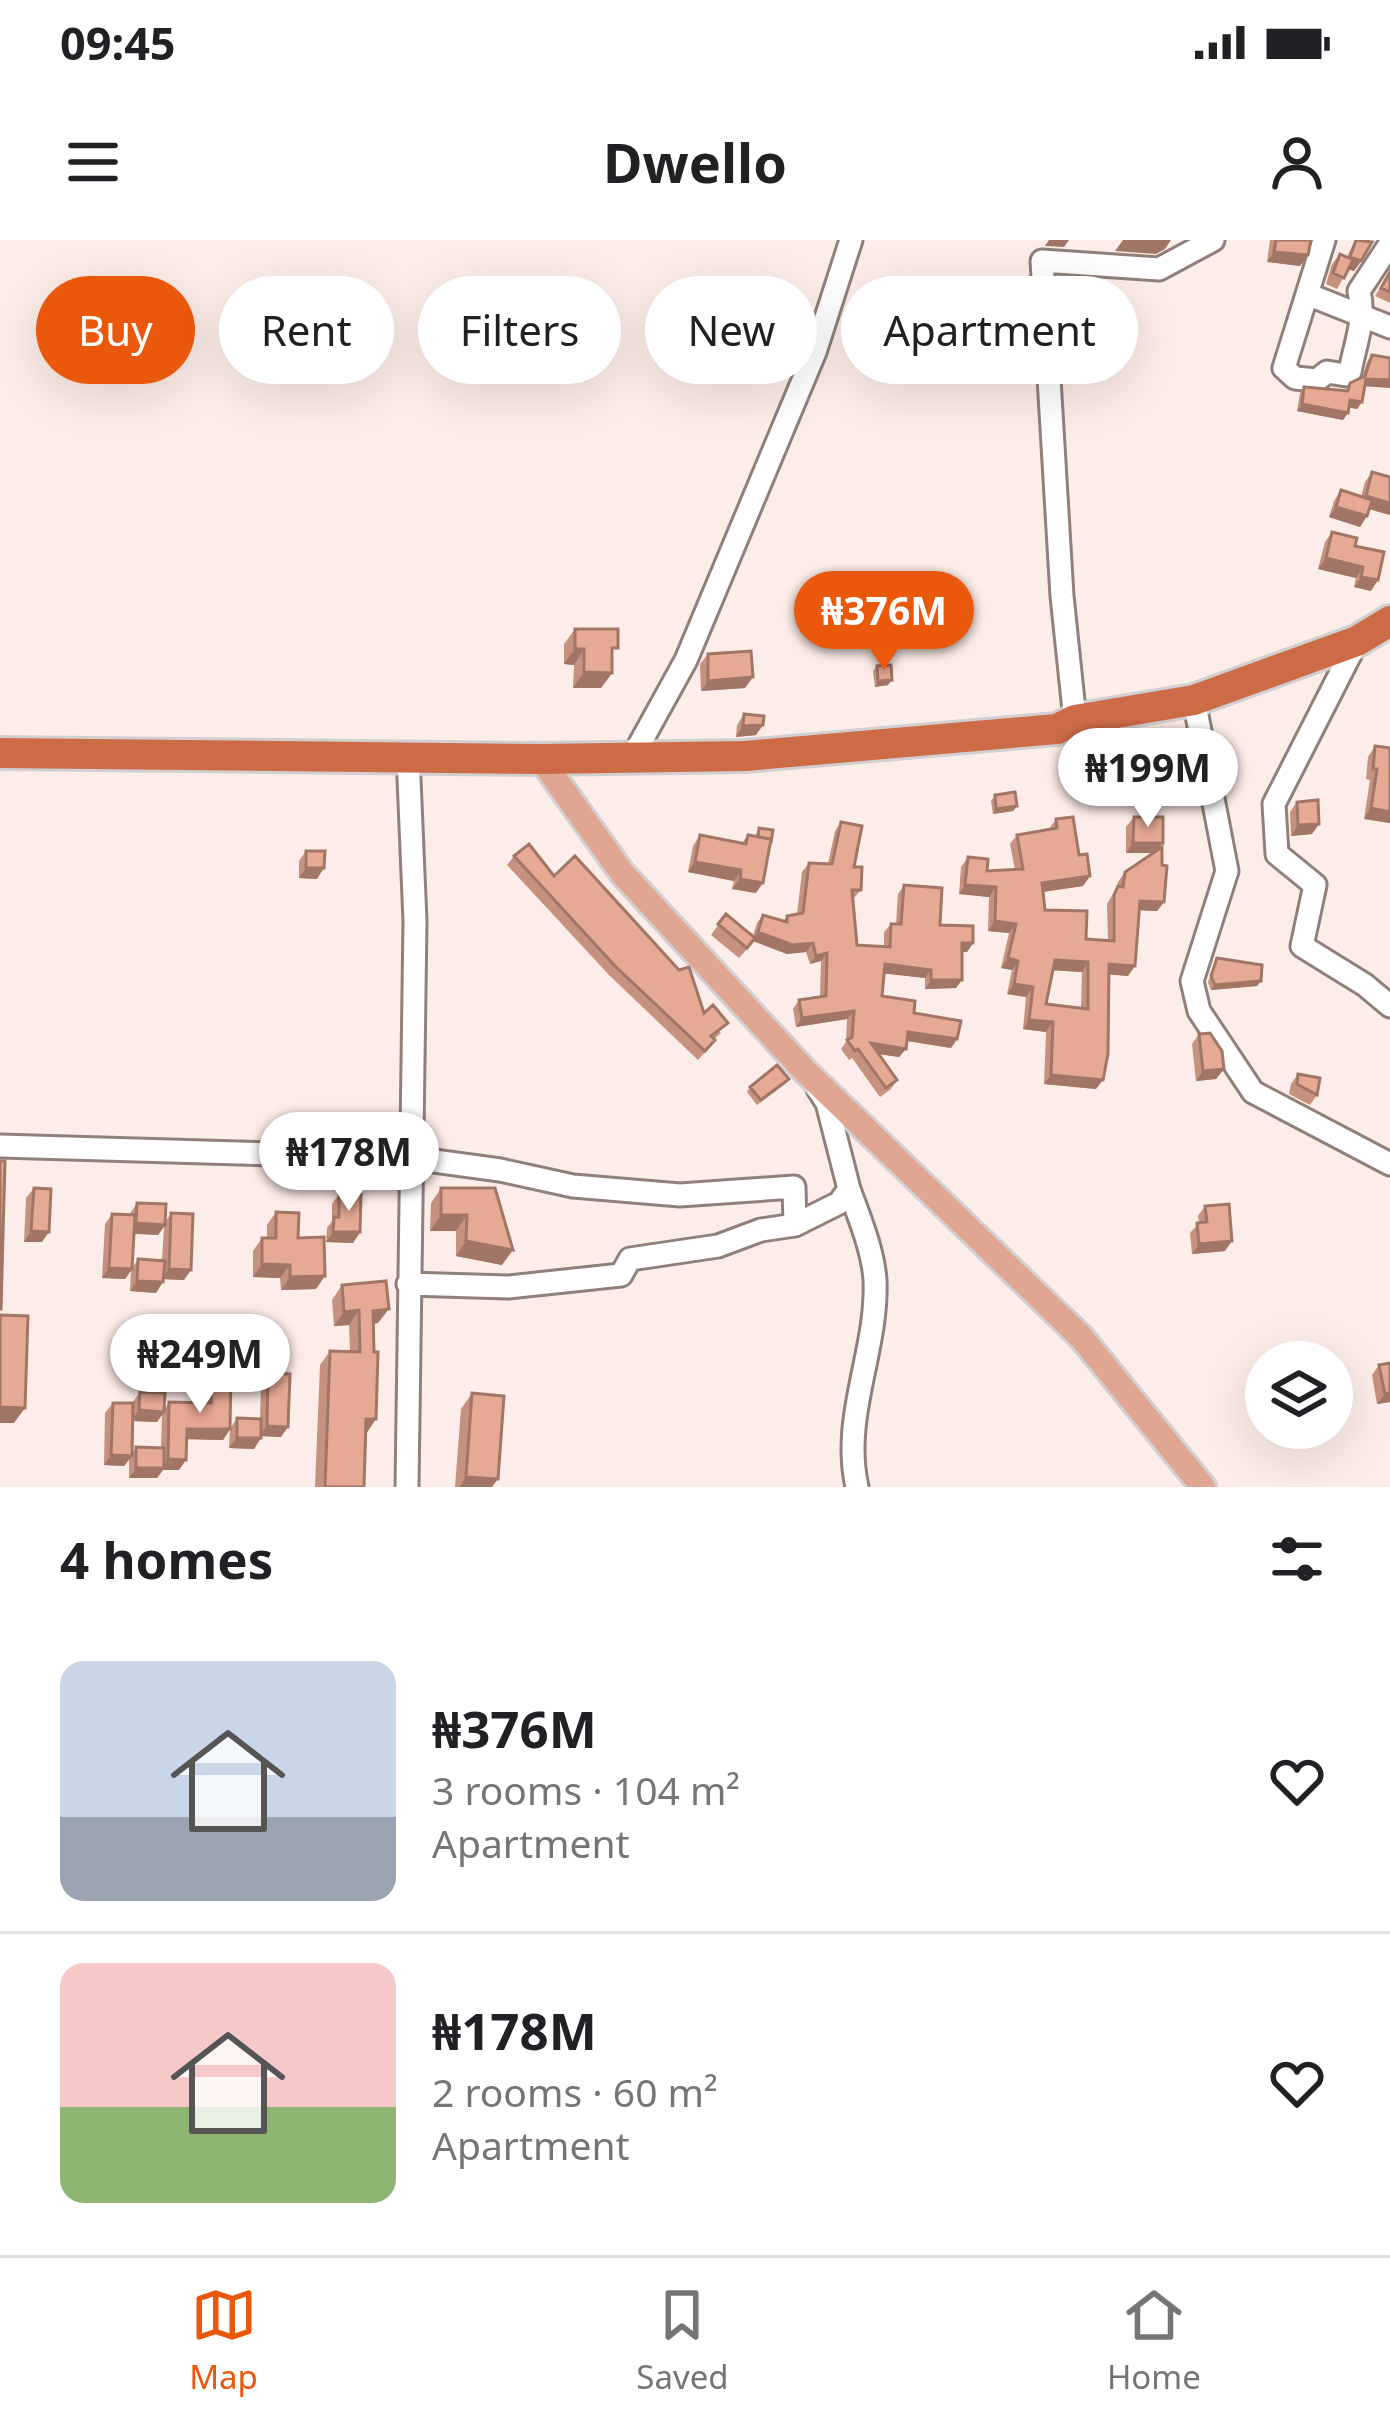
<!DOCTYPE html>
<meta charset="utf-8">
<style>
body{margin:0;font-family:"Noto Sans",sans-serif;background:#f2f2f2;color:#202124;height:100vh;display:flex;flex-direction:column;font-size:45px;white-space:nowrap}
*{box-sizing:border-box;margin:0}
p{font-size:39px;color:#757577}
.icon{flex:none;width:66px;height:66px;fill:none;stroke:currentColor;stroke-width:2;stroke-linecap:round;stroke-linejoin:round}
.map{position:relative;height:1247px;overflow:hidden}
.panel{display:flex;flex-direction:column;background:#fff;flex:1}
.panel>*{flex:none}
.hud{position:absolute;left:36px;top:36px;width:1320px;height:108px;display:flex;gap:24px}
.controls{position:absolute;left:1245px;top:1101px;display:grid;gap:24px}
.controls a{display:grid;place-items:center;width:108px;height:108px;border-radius:50%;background:#fff;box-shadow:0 12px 48px #0002;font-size:60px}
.price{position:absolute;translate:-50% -102px;padding:0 27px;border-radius:42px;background:#fff;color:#222;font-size:39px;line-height:78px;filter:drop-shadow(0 3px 6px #0008)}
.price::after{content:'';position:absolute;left:50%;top:72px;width:36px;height:27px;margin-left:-18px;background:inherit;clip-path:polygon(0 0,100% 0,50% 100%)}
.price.selected{background:#ea580c;color:#fff}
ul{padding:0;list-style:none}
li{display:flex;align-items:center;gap:36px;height:300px;padding:0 60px}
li+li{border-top:3px solid #e0e0e0}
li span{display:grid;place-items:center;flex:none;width:336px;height:240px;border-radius:24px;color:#555}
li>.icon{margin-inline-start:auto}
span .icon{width:144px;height:144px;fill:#fffc;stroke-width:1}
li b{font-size:51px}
h2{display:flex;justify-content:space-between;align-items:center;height:144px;padding:0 60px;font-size:51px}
.pill{padding:0 42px;border-radius:54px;background:#fff;box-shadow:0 12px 48px #0002;font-size:42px;line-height:108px}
.pill.selected{background:#ea580c;color:#fff}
.status{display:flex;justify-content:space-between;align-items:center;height:84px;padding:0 60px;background:#fff;direction:ltr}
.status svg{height:33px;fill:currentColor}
header{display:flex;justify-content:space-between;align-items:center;height:156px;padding:0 60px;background:#fff;font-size:54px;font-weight:700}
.dock{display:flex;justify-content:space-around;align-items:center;height:168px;border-top:3px solid #e0e0e0;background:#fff;font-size:33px;color:#757577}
.dock a{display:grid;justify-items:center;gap:6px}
.dock .selected{color:#ea580c}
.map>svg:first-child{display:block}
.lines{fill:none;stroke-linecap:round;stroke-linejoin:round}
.minor-casing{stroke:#91807a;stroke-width:27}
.major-casing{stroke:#d1cfcf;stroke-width:30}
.highway-casing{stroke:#d1cfcf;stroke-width:36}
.minor{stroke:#fff;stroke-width:21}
.major{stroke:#e1a691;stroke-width:24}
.highway{stroke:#cd6b47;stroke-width:30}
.wall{fill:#c6917e;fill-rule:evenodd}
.shaded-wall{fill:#a17667}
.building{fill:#e6a993;stroke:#a17667;stroke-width:3;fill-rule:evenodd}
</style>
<div class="status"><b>09:45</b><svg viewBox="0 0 49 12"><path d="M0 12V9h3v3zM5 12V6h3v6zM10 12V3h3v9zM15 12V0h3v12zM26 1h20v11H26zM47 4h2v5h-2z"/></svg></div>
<header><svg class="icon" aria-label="menu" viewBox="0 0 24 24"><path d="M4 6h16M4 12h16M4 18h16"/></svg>Dwello<svg class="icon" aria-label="person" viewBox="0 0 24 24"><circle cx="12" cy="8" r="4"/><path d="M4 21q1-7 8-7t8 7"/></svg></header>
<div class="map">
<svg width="1390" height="1247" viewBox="0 0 1390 1247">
<rect width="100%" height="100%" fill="#fdede8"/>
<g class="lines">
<defs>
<path id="minor" d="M 1324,0 L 1284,128 L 1295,138 L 1317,140 L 1327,132 L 1346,135 L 1350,132 C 1355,103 1366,81 1359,51 L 1390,4
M 1307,54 L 1390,87
M 1357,401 L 1274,564 L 1277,614 L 1315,645 L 1302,706 L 1365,745 L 1390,766
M 1194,460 L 1227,631 L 1192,741 L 1199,771 L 1253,852 L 1390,924
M 1075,480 L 1062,356 L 1042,21 L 1159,29 L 1213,0
M 632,518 L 686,420 L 815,112 L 851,0
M 0,906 L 412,918 L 500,930 L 573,946 L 680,955 L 794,947 L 795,985 L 839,963 L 849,949 L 827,863 L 818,849
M 849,949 C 859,977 873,1010 875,1040 C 878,1111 841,1176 857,1247
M 408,1044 L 508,1047 L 621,1035 L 630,1019 L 718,1006 L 761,990 L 795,985
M 407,1247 L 415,681 L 408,515"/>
<path id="major" d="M 541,519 L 622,633 L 804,830 L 1081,1097 L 1203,1247"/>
<path id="highway" d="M 0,513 L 541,519 L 745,516 L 1057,489 L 1075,480 L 1194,460 L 1357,401 L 1390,381"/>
</defs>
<use href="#minor" class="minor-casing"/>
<use href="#major" class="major-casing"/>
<use href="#highway" class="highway-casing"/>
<use href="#minor" class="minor"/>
<use href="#major" class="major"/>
<use href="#highway" class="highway"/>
</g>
<path class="wall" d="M 1270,0 L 1311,0 L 1308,15 L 1300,26 L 1267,22 Z
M 1355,0 L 1367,0 L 1361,21 L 1354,31 L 1348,29 L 1337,49 L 1326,44 L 1332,24 L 1340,14 L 1347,17 Z
M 1390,31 L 1390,63 L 1375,56 Z
M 1372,115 L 1362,162 L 1357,169 L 1349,167 L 1343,180 L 1297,171 L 1300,153 L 1304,147 L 1345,151 L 1350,143 L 1362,137 L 1367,122 Z
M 1372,232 L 1390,275 L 1369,269 L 1360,287 L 1329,277 L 1334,261 L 1341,250 L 1361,257 L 1365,242 Z
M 1332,292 L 1355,306 L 1371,351 L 1354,347 L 1356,338 L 1318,329 L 1325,302 Z
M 575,389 L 612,416 L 612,433 L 601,448 L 573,448 L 574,425 L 564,424 L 564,404 Z
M 708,414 L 753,437 L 745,448 L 701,451 L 700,424 Z
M 877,426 L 888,445 L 875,447 L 873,431 Z
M 744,474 L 756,495 L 736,497 L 737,485 Z
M 1375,506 L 1390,583 L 1364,579 L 1370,540 L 1366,539 L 1368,517 Z
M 995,555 L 1017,566 L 1013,571 L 993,574 L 991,561 Z
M 1297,562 L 1319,584 L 1312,594 L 1291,596 L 1290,572 Z
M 1134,577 L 1158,610 L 1164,662 L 1157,671 L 1139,670 L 1128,736 L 1109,734 L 1096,849 L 1044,844 L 1046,792 L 1023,789 L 1026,757 L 1007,754 L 1012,730 L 1001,728 L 1009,693 L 988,691 L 989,657 L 959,654 L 961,627 L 968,617 L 987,631 L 1015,630 L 1010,604 L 1017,595 L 1049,589 L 1056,579 L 1079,615 L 1090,636 L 1083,646 L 1043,652 L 1045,670 L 1086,699 L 1108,701 L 1107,664 L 1117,647 L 1118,642 L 1125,632 L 1153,613 L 1126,613 L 1126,587 ZM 1053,730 L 1082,732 L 1081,768 L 1046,764 Z
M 841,582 L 861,650 L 853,659 L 857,705 L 884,707 L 884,692 L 891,684 L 896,684 L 898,654 L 904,645 L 940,685 L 973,703 L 967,712 L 962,712 L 956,748 L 925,749 L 925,738 L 884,733 L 882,756 L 957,799 L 951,808 L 907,801 L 906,809 L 899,817 L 879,814 L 897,840 L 891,849 L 880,857 L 852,818 L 849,820 L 841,809 L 846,802 L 847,779 L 796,787 L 793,769 L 799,760 L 820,757 L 821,721 L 810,724 L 806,712 L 787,714 L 753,701 L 739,718 L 711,695 L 726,674 L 753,696 L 757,683 L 763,675 L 784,681 L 787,676 L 797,674 L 802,632 L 809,623 L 828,624 L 835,591 Z
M 759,588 L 770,605 L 756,653 L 732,649 L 734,641 L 688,632 L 693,606 L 700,595 L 742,603 L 748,595 L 755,596 Z
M 306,611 L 317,639 L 299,638 L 299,621 Z
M 514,616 L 554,636 L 704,773 L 721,793 L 714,799 L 708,809 L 698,820 L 609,735 L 507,625 Z
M 1217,718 L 1261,741 L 1257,746 L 1211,750 L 1208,742 Z
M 1199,794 L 1224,829 L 1216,839 L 1196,841 L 1192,804 Z
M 1298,834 L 1317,855 L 1310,865 L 1289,854 L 1291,844 Z
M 789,839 L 785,844 L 757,865 L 747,852 L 750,847 Z
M 34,948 L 42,1002 L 24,1002 L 26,958 Z
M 441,948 L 495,948 L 502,1025 L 456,1016 L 456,991 L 430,991 L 431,963 Z
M 339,954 L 360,992 L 353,1003 L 326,1002 L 327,988 L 332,981 L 332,964 Z
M 137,963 L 166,981 L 171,973 L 184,1040 L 163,1039 L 156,1053 L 130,1051 L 131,1031 L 125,1039 L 102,1038 L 105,984 L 112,974 L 129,975 ZM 164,987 L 162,1020 L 138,1019 L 133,1027 L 134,994 L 158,995 Z
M 1205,966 L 1225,1011 L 1192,1014 L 1190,993 L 1199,983 L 1198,976 Z
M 276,972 L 298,998 L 316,1049 L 281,1050 L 280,1038 L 253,1037 L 253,1011 L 262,998 L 267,998 L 267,985 Z
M 342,1045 L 378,1083 L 373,1084 L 364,1247 L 315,1247 L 320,1125 L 330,1111 L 350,1111 L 349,1085 L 334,1086 L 332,1060 Z
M 236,1123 L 265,1137 L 268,1133 L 281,1197 L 261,1196 L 254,1209 L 229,1208 L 230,1189 L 223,1200 L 186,1199 L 179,1230 L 163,1230 L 157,1238 L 129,1238 L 129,1219 L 124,1226 L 104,1225 L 105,1173 L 113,1163 L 132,1163 L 140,1152 L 164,1170 L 169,1162 L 204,1163 L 205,1143 L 212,1132 L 229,1133 ZM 261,1147 L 260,1179 L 237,1178 L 230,1189 L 231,1150 L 258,1151 ZM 162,1175 L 161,1208 L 136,1207 L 132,1214 L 133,1181 L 157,1182 Z
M 1390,1123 L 1390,1162 L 1377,1164 L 1372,1135 L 1379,1125 Z
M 472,1153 L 492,1247 L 455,1247 L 461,1169 Z"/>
<path class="shaded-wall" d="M 1049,0 L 1069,0 L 1064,7 L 1045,6 Z
M 1123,0 L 1171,0 L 1165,9 L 1156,14 L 1115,11 Z
M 1274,12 L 1308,15 L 1300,26 L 1267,22 Z
M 1350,17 L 1361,21 L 1354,31 L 1343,27 Z
M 1366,139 L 1390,140 L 1390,148 L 1361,146 Z
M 1350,160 L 1362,162 L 1357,169 L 1345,167 Z
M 1302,164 L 1348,173 L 1343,180 L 1297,171 Z
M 1366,256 L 1390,263 L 1390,275 L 1359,266 Z
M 1336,267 L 1367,276 L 1360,287 L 1329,277 Z
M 1326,318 L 1363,327 L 1356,338 L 1318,329 Z
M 1361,337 L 1378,340 L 1371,351 L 1354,347 Z
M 575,409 L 584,409 L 574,425 L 564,424 Z
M 584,432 L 612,433 L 601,448 L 573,448 Z
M 753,437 L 745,448 L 701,451 L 708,441 Z
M 892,440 L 888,445 L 875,447 L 878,441 Z
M 763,485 L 756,495 L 736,497 L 743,486 Z
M 1017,566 L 1013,571 L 993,574 L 996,569 Z
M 1371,568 L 1390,572 L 1390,583 L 1364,579 Z
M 1319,584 L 1312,594 L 1291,596 L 1298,585 Z
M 1133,603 L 1163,603 L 1155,613 L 1126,613 Z
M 695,622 L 741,630 L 734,641 L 688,632 Z
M 306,628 L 324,628 L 317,639 L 299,638 Z
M 1090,636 L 1083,646 L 1035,653 L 1042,643 Z
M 740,639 L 763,643 L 756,653 L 732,649 Z
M 965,645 L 996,647 L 989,657 L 959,654 Z
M 1140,661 L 1164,662 L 1157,671 L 1133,670 Z
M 995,681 L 1016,684 L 1009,693 L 988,691 Z
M 758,692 L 813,703 L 806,712 L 787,714 L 753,701 L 739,718 Z
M 962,703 L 973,703 L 967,712 L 956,712 Z
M 827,713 L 821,721 L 810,724 L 816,716 Z
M 1008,718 L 1018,721 L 1012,730 L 1001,728 Z
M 1055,720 L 1088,722 L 1082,732 L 1048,730 Z
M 885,724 L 931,730 L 925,738 L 879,733 Z
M 1109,724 L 1135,726 L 1128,736 L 1103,734 Z
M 931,740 L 962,740 L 956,748 L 925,749 Z
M 1261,741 L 1257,746 L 1211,750 L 1215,745 Z
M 1014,744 L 1033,747 L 1026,757 L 1007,754 Z
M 854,771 L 847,779 L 796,787 L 802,778 Z
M 1029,780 L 1053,782 L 1046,792 L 1023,789 Z
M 908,792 L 957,799 L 951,808 L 902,800 Z
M 871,803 L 906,809 L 899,817 L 865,812 Z
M 1224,829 L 1216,839 L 1196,841 L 1203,831 Z
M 1051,835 L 1103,840 L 1096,849 L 1044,844 Z
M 441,975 L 467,975 L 456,991 L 430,991 Z
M 136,983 L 165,985 L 158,995 L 128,993 Z
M 31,991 L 49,992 L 42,1002 L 24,1002 Z
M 333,992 L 360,992 L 353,1003 L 326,1002 Z
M 466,1001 L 513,1010 L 502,1025 L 456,1016 Z
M 1232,1001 L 1225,1011 L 1192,1014 L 1199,1004 Z
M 262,1024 L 290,1025 L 280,1038 L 253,1037 Z
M 109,1028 L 132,1029 L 125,1039 L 102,1038 Z
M 169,1029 L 191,1030 L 184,1040 L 162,1039 Z
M 325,1036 L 316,1049 L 281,1050 L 290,1037 Z
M 137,1041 L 163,1042 L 156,1053 L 130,1051 Z
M 389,1069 L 378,1083 L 363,1085 L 373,1071 Z
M 359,1070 L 349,1085 L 334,1086 L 344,1072 Z
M 236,1140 L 265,1140 L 258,1151 L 228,1150 Z
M 1390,1153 L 1390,1162 L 1377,1164 L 1385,1154 Z
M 0,1167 L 25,1168 L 14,1183 L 0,1183 Z
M 139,1170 L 164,1172 L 157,1182 L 131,1181 Z
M 366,1179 L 376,1179 L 366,1194 Z
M 267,1186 L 288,1187 L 281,1197 L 259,1196 Z
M 187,1189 L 230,1189 L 223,1200 L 179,1199 Z
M 237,1198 L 261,1198 L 254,1209 L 229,1208 Z
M 111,1215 L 132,1216 L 124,1226 L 104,1225 Z
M 168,1219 L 186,1220 L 179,1230 L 163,1230 L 157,1238 L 129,1238 L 136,1228 L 162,1228 Z
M 466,1237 L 498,1239 L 492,1247 L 459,1247 Z"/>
<path class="building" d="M 1276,0 L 1311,0 L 1308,15 L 1274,12 Z
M 1356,0 L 1372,2 L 1361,21 L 1350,17 Z
M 1340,14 L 1353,20 L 1344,38 L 1333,33 Z
M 1390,32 L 1390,52 L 1381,48 Z
M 1372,115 L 1390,118 L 1390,140 L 1366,139 L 1362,162 L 1350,160 L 1348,173 L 1302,164 L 1304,147 L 1348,151 L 1350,143 L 1365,136 Z
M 1372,232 L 1390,237 L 1390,263 L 1366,256 Z
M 1341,250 L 1372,260 L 1367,276 L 1336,267 Z
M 1332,292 L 1357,298 L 1355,306 L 1384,312 L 1378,340 L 1361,337 L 1363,327 L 1326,318 Z
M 575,389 L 618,389 L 618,408 L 612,408 L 612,433 L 584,432 L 584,409 L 575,409 Z
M 751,411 L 753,437 L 708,441 L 708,414 Z
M 891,425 L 892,440 L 878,441 L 877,426 Z
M 744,474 L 764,476 L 763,485 L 743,486 Z
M 1375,506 L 1390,508 L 1390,572 L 1371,568 L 1377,529 L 1373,529 Z
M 1015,552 L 1017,566 L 996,569 L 995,555 Z
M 1318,560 L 1319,584 L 1298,585 L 1297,562 Z
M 1073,577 L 1079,615 L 1087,614 L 1090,636 L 1042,643 L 1045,670 L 1087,671 L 1086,699 L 1114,701 L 1114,655 L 1118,646 L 1123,647 L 1125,632 L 1162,607 L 1162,625 L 1167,626 L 1164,662 L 1140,661 L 1135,726 L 1109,724 L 1108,814 L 1103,840 L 1051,835 L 1053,782 L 1029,780 L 1033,747 L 1014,744 L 1018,721 L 1008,718 L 1016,684 L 995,681 L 996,647 L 965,645 L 968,617 L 988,619 L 987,631 L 1023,629 L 1017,595 L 1057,588 L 1056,579 ZM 1055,720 L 1088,722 L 1088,769 L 1046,764 Z
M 1134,577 L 1163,577 L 1163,603 L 1133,603 Z
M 841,582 L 862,586 L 854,627 L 862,627 L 861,650 L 852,650 L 857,705 L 890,707 L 891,684 L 901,684 L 904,645 L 942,648 L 940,685 L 973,686 L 973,703 L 962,703 L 962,740 L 931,740 L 931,730 L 885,724 L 882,756 L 915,761 L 914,773 L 961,781 L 957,799 L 908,792 L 906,809 L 871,803 L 897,840 L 886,848 L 858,809 L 855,811 L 847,800 L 852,797 L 854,771 L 802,778 L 799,760 L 826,756 L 827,713 L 816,716 L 813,703 L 793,705 L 758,692 L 763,675 L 787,682 L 787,676 L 803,673 L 809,623 L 832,624 Z
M 759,588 L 773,590 L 771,603 L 771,599 L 758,597 Z
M 700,595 L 746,604 L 748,595 L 771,599 L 763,643 L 740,639 L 741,630 L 695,622 Z
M 529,604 L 554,636 L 575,616 L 679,730 L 689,727 L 704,773 L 713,765 L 728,783 L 711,796 L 715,800 L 705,811 L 615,726 L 514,616 Z
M 306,611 L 325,611 L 324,628 L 306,628 Z
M 726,674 L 755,698 L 747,708 L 718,684 Z
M 1217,718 L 1262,725 L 1261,741 L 1215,745 L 1211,736 Z
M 1210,793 L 1222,811 L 1224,829 L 1203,831 L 1199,794 Z
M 777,825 L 789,839 L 761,860 L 750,847 Z
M 1298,834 L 1320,838 L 1317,855 L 1297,844 Z
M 0,921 L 5,921 L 1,1069 L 0,1069 Z
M 34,948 L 51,949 L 49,992 L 31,991 Z
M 441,948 L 495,948 L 513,1010 L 466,1001 L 467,975 L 441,975 Z
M 339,954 L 361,954 L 360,992 L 333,992 L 334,977 L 339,977 Z
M 137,963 L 166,964 L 165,985 L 136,983 Z
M 1229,964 L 1232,1001 L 1199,1004 L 1197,983 L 1207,982 L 1205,966 Z
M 276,972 L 299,973 L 298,998 L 324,997 L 325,1036 L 290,1037 L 290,1025 L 262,1024 L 262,998 L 276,998 Z
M 171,973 L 193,974 L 191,1030 L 169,1029 Z
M 112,974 L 135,975 L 132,1029 L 109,1028 Z
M 138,1019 L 165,1021 L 163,1042 L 137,1041 Z
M 386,1041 L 389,1069 L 373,1071 L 374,1112 L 378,1112 L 376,1179 L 366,1179 L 364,1247 L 325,1247 L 330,1111 L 360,1112 L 359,1070 L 344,1072 L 342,1045 Z
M 0,1075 L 28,1076 L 25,1168 L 0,1167 Z
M 236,1123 L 266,1124 L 265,1140 L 236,1140 Z
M 1390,1123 L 1390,1153 L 1385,1154 L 1379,1125 Z
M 212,1132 L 231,1133 L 230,1189 L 187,1189 L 186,1220 L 168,1219 L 169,1162 L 211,1163 Z
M 268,1133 L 290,1134 L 288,1187 L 267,1186 Z
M 140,1152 L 165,1153 L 164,1172 L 139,1170 Z
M 472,1153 L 504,1156 L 498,1239 L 466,1237 Z
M 113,1163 L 133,1163 L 132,1216 L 111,1215 Z
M 237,1178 L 261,1179 L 261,1198 L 237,1198 Z
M 136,1207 L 164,1208 L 164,1228 L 136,1228 Z"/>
</svg>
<div class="controls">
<a><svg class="icon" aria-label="layers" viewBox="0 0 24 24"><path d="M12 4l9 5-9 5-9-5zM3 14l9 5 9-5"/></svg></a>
</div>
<b class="price selected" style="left:884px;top:433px">₦376M</b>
<b class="price" style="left:1148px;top:590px">₦199M</b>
<b class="price" style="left:349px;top:974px">₦178M</b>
<b class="price" style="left:200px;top:1176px">₦249M</b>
<div class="hud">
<a class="pill selected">Buy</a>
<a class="pill">Rent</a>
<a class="pill">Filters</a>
<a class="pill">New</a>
<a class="pill">Apartment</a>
</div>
</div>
<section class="panel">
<h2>4 homes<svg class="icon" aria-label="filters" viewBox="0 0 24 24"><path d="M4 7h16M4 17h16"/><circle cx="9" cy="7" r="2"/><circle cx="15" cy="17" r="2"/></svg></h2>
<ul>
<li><span style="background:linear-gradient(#c9d6e8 65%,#9aa5b1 0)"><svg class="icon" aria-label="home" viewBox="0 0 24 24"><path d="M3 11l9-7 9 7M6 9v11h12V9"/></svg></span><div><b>₦376M</b><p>3 rooms · 104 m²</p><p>Apartment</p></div><svg class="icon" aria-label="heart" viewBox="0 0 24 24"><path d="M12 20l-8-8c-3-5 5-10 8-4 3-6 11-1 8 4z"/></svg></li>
<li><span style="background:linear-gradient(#f6c9c9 60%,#8fb573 0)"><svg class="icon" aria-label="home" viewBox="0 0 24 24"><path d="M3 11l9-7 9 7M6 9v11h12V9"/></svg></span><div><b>₦178M</b><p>2 rooms · 60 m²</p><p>Apartment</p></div><svg class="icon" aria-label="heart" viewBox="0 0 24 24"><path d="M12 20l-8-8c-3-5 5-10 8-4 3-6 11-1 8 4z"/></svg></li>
</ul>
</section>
<nav class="dock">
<a class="selected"><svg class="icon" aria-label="map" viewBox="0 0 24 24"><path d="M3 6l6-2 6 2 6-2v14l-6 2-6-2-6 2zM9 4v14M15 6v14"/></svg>Map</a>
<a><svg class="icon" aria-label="saved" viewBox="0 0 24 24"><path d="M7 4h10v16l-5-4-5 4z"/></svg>Saved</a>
<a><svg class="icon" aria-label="home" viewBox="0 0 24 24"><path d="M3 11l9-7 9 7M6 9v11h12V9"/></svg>Home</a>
</nav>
